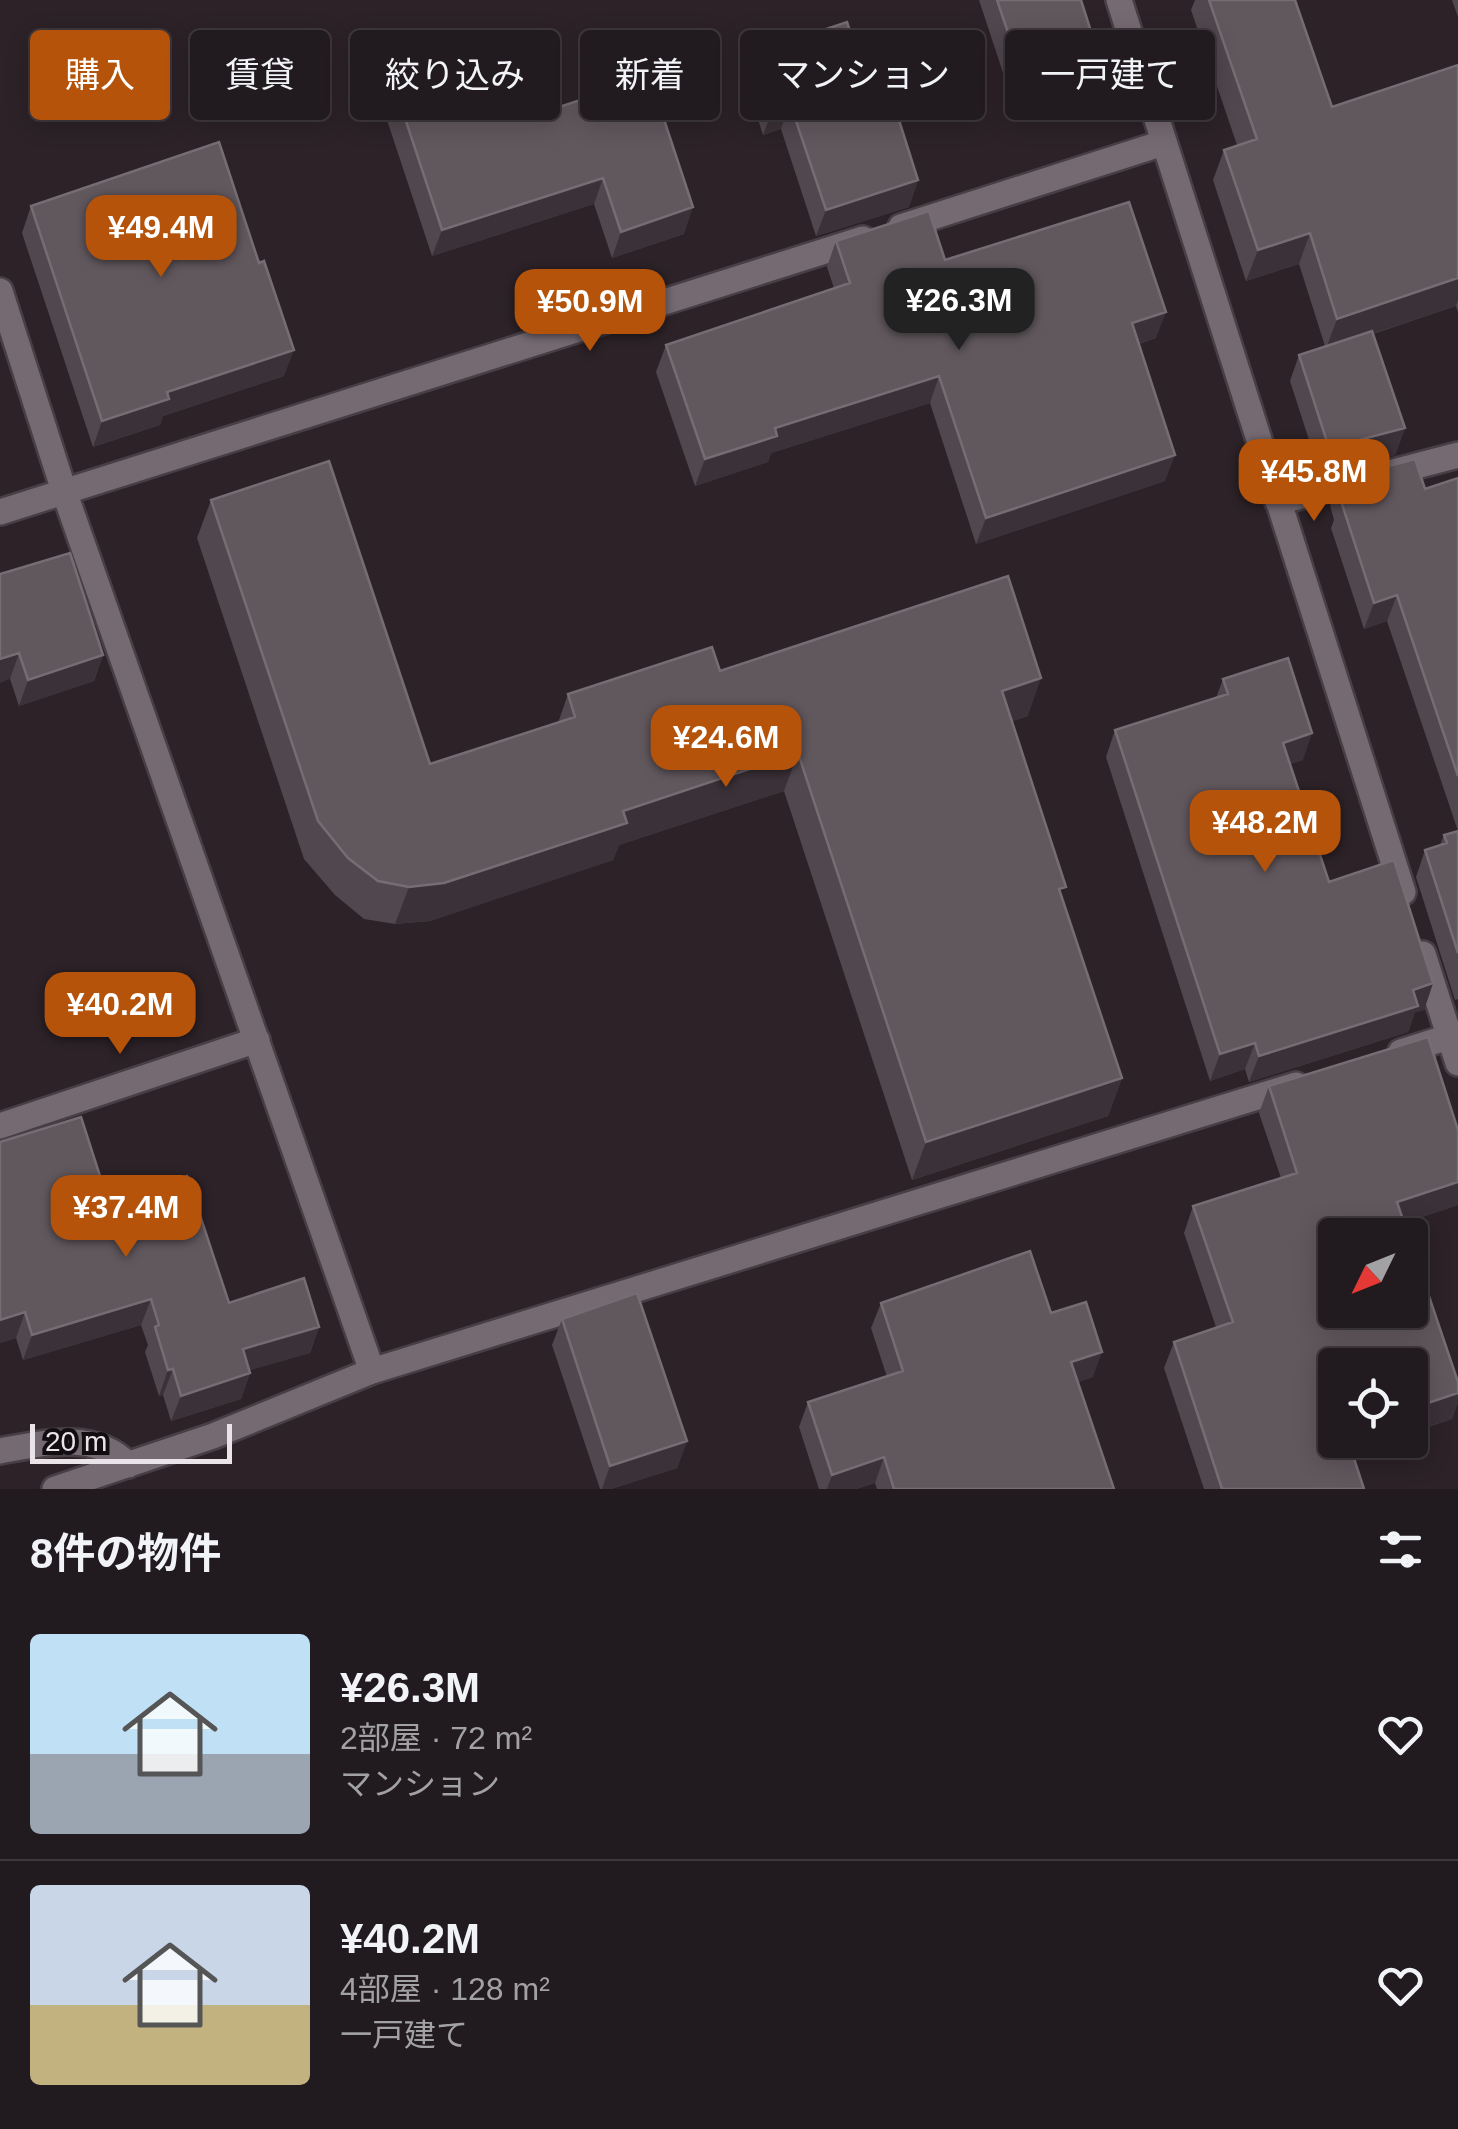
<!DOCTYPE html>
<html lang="ja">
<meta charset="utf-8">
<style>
body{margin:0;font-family:Arial,"Noto Sans JP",sans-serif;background:#292327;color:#f1f3f6;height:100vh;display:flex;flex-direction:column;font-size:38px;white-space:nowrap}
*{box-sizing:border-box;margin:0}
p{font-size:32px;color:#a2a1a4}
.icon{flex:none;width:55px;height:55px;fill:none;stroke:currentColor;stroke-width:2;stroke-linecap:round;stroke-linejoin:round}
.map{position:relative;height:1489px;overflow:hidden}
.drawer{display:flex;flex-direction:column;background:#211a1e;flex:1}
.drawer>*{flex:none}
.guide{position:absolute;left:30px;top:30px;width:1400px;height:90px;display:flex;gap:20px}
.needle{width:65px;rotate:227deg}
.controls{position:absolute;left:1318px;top:1218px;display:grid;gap:20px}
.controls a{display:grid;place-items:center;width:110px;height:110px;border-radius:10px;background:#211a1e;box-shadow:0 5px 25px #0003,0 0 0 2px #3e383c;font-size:50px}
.scale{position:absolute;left:30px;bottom:25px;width:202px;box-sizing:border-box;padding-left:10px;border:5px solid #eae3e8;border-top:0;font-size:28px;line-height:35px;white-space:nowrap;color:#eae3e8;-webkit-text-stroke:8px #110d10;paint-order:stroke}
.price{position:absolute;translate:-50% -85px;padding:0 22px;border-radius:20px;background:#b45309;color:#fff;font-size:32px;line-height:65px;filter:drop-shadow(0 2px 5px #0008)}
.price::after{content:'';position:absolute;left:50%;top:60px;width:30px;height:22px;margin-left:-15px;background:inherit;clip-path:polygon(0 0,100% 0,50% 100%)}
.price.current{background:#222;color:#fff}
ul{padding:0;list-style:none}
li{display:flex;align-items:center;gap:30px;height:250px;padding:0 30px}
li+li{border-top:2px solid #3e383c}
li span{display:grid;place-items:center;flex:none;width:280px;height:200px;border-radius:10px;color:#555}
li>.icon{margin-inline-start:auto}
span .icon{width:120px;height:120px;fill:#fffc;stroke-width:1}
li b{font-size:42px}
h2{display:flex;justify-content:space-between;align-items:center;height:120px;padding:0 30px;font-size:42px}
.tag{padding:0 35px;border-radius:10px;background:#211a1e;box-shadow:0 5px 25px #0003,0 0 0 2px #3e383c;font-size:35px;line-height:90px}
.tag.current{background:#b45309;color:#fff}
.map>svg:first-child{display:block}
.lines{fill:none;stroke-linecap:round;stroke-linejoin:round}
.minor-casing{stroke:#473f45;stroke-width:30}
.minor{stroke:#766a72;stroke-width:25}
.wall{fill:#51474e}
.shaded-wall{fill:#3b3138}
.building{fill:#61585e;stroke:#766d74;stroke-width:2.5}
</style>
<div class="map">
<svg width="1458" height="1489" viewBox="0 0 1458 1489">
<rect width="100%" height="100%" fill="#2c2228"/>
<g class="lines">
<defs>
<path id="minor" d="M 1119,0 L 1403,892
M 901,227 L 1163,143
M 0,291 L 64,491 L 372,1371
M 1278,502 L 1458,455
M 0,512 L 863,239
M 1423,954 L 1458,1063
M 1401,1052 L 1458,1034
M 0,1126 L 257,1040
M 0,1451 C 42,1443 96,1430 128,1465
M 55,1489 L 213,1436 L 372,1371 L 1296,1085"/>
</defs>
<use href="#minor" class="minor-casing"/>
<use href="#minor" class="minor"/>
</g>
<path class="wall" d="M 979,0 L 1081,0 L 1095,44 L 1086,70 L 1010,94 Z
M 1195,0 L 1295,0 L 1332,107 L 1458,65 L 1458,312 L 1456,306 L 1373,334 L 1405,428 L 1395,455 L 1320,474 L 1290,381 L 1299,355 L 1325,346 L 1299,264 L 1246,281 L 1213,180 L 1224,150 L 1237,145 L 1191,10 Z
M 1452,0 L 1458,0 L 1458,17 Z
M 754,53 L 874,104 L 918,180 L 909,207 L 816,236 L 781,129 L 763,135 L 745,79 Z
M 393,82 L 529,117 L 684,234 L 612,258 L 594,204 L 432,256 L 383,108 Z
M 31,206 L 284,376 L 163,416 L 160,425 L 93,447 L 22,233 Z
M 836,241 L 945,260 L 1156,338 L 1139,344 L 1165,481 L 976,544 L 930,403 L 771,453 L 768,462 L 695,486 L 656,372 L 666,345 L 834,288 L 827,267 Z
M 1458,478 L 1458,999 L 1455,1000 L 1416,877 L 1425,850 L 1440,845 L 1444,835 L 1458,831 L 1387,621 L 1364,629 L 1331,528 L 1334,520 L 1330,505 L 1339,479 L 1425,489 Z
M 211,500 L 430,764 L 558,723 L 568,694 L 720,671 L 1028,716 L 1012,721 L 1062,898 L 1122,1078 L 1108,1116 L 912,1180 L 784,791 L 619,845 L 613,860 L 430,921 L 395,924 L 364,919 L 335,895 L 304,859 L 197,538 Z
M 0,574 L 103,655 L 94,681 L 19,706 L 10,679 Z
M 1223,679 L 1303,760 L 1290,764 L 1329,882 L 1433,983 L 1424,1010 L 1415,1012 L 1408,1032 L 1249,1082 L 1245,1069 L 1210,1081 L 1106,757 L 1115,730 L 1216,698 Z
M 1269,1086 L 1458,1130 L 1458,1205 L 1404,1223 L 1458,1382 L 1458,1402 L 1452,1419 L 1352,1452 L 1364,1489 L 1204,1489 L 1164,1368 L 1174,1342 L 1216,1327 L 1184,1233 L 1193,1206 L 1281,1178 L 1259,1113 Z
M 0,1142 L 108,1201 L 229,1303 L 319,1327 L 310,1353 L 249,1370 L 250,1373 L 241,1399 L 171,1421 L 163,1395 L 159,1396 L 145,1352 L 148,1345 L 141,1325 L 23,1360 L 16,1338 L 0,1343 Z
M 881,1303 L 1051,1313 L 1093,1377 L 1078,1382 L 1114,1489 L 877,1489 L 875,1483 L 856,1489 L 819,1489 L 799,1427 L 808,1402 L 887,1377 L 871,1328 Z
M 562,1319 L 687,1441 L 677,1468 L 611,1489 L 600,1489 L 552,1345 Z"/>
<path class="shaded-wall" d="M 1095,44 L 1086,70 L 1010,94 L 1020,68 Z
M 790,103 L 781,129 L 763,135 L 773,109 Z
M 603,178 L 594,204 L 432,256 L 442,230 Z
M 918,180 L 909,207 L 816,236 L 826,210 Z
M 693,207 L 684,234 L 612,258 L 621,232 Z
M 1310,233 L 1299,264 L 1246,281 L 1258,250 Z
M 1458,278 L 1458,300 L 1456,306 L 1326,349 L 1337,319 Z
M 1166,312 L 1156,338 L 1122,349 L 1132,323 Z
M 294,350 L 284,376 L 163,416 L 160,425 L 93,447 L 102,421 L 167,392 Z
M 939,376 L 930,403 L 771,453 L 768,462 L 695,486 L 705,459 L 775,428 Z
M 1405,428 L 1395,455 L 1320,474 L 1329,448 Z
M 1175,455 L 1165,481 L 976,544 L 986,518 Z
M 1397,595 L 1387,621 L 1364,629 L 1374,603 Z
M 19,653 L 10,679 L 0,683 L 0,659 Z
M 103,655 L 94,681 L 19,706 L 28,680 Z
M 1041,678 L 1028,716 L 988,729 L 1002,691 Z
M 1312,733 L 1303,760 L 1273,769 L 1283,743 Z
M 798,753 L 784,791 L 619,845 L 613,860 L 430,921 L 395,924 L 409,887 L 623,811 Z
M 1433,983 L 1424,1010 L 1415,1012 L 1408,1032 L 1249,1082 L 1259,1056 L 1413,990 Z
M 1255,1043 L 1245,1069 L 1210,1081 L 1220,1054 Z
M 1122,1078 L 1108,1116 L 912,1180 L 926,1142 Z
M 1458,1182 L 1458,1205 L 1388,1228 L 1397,1202 Z
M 151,1299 L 141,1325 L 23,1360 L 32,1335 Z
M 25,1312 L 16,1338 L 0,1343 L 0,1320 Z
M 319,1327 L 310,1353 L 234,1375 L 243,1349 Z
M 1102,1352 L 1093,1377 L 1062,1387 L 1071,1362 Z
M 173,1369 L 163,1395 L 159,1396 L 168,1370 Z
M 250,1373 L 241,1399 L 171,1421 L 181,1396 Z
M 1458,1393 L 1458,1402 L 1452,1419 L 1410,1432 L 1410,1409 Z
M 1341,1440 L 1387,1440 L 1335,1457 Z
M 687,1441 L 677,1468 L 611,1489 L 602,1489 L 610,1466 Z
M 884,1457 L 875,1483 L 856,1489 L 827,1489 L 832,1475 Z"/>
<path class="building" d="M 997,0 L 1081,0 L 1095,44 L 1020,68 Z
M 1209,0 L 1295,0 L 1332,107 L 1458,65 L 1458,278 L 1337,319 L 1310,233 L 1258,250 L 1224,150 L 1257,139 Z
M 847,22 L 874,104 L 892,98 L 918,180 L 826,210 L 790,103 L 773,109 L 754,53 Z
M 505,45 L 529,117 L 650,77 L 693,207 L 621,232 L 603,178 L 442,230 L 393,82 Z
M 219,142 L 259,263 L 264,261 L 294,350 L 167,392 L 169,399 L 102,421 L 31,206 Z
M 1129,202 L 1166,312 L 1132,323 L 1175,455 L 986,518 L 939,376 L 775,428 L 777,436 L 705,459 L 666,345 L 850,283 L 836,241 L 929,211 L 945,260 Z
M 1372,331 L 1405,428 L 1329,448 L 1299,355 Z
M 1415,459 L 1425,489 L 1458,478 L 1458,776 L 1397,595 L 1374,603 L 1341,501 L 1346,500 L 1339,479 Z
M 329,461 L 430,764 L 575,717 L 568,694 L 712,647 L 720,671 L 1008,576 L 1041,678 L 1002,691 L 1066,887 L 1059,889 L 1122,1078 L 926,1142 L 798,753 L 623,811 L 627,823 L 444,883 L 409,887 L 378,881 L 348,858 L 318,821 L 211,500 Z
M 70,553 L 103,655 L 28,680 L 19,653 L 0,659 L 0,574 Z
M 1288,658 L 1312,733 L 1283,743 L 1329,882 L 1394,860 L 1433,983 L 1413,990 L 1418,1006 L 1259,1056 L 1255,1043 L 1220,1054 L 1115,730 L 1228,694 L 1223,679 Z
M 1458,831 L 1458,953 L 1425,850 L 1447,843 L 1444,835 Z
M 1428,1037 L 1458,1130 L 1458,1182 L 1397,1202 L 1408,1235 L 1335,1235 L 1335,1310 L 1410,1310 L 1410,1240 L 1458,1382 L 1458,1393 L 1410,1409 L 1410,1365 L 1335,1365 L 1335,1440 L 1348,1440 L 1364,1489 L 1222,1489 L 1174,1342 L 1233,1322 L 1193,1206 L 1297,1173 L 1269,1086 Z
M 81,1117 L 108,1201 L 187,1176 L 229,1303 L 304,1278 L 319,1327 L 243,1349 L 250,1373 L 181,1396 L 173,1369 L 168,1370 L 155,1327 L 159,1325 L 151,1299 L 32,1335 L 25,1312 L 0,1320 L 0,1142 Z
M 1030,1251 L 1051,1313 L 1086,1302 L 1102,1352 L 1071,1362 L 1114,1489 L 894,1489 L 884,1457 L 832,1475 L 808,1402 L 903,1371 L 881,1303 Z
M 637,1293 L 687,1441 L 610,1466 L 562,1319 Z"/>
</svg>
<div class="controls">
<a><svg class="needle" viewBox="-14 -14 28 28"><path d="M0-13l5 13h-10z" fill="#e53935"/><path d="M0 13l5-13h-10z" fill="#a2a1a4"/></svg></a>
<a><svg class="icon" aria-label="locate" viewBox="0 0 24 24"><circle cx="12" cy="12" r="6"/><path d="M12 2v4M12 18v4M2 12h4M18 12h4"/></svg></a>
</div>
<div class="scale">20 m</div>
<b class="price" style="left:161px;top:280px">¥49.4M</b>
<b class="price current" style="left:959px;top:353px">¥26.3M</b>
<b class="price" style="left:590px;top:354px">¥50.9M</b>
<b class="price" style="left:1314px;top:524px">¥45.8M</b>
<b class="price" style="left:726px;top:790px">¥24.6M</b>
<b class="price" style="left:1265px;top:875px">¥48.2M</b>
<b class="price" style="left:120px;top:1057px">¥40.2M</b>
<b class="price" style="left:126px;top:1260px">¥37.4M</b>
<div class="guide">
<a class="tag current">購入</a>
<a class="tag">賃貸</a>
<a class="tag">絞り込み</a>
<a class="tag">新着</a>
<a class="tag">マンション</a>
<a class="tag">一戸建て</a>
</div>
</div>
<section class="drawer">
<h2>8件の物件<svg class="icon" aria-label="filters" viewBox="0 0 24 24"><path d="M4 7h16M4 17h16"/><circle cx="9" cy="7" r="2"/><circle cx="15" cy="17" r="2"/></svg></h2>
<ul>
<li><span style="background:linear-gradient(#bfe0f5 60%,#9aa5b1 0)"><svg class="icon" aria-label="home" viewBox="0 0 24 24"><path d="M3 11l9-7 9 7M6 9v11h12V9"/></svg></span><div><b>¥26.3M</b><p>2部屋 · 72 m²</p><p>マンション</p></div><svg class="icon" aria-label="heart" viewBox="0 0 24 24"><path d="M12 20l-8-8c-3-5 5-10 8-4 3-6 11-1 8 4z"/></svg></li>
<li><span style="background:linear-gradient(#c9d6e8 60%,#c2b280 0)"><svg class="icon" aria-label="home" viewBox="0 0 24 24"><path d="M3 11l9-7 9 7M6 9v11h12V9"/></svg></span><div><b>¥40.2M</b><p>4部屋 · 128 m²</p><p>一戸建て</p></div><svg class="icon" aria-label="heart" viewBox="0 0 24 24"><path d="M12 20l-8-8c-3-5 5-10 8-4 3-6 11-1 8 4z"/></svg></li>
</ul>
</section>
